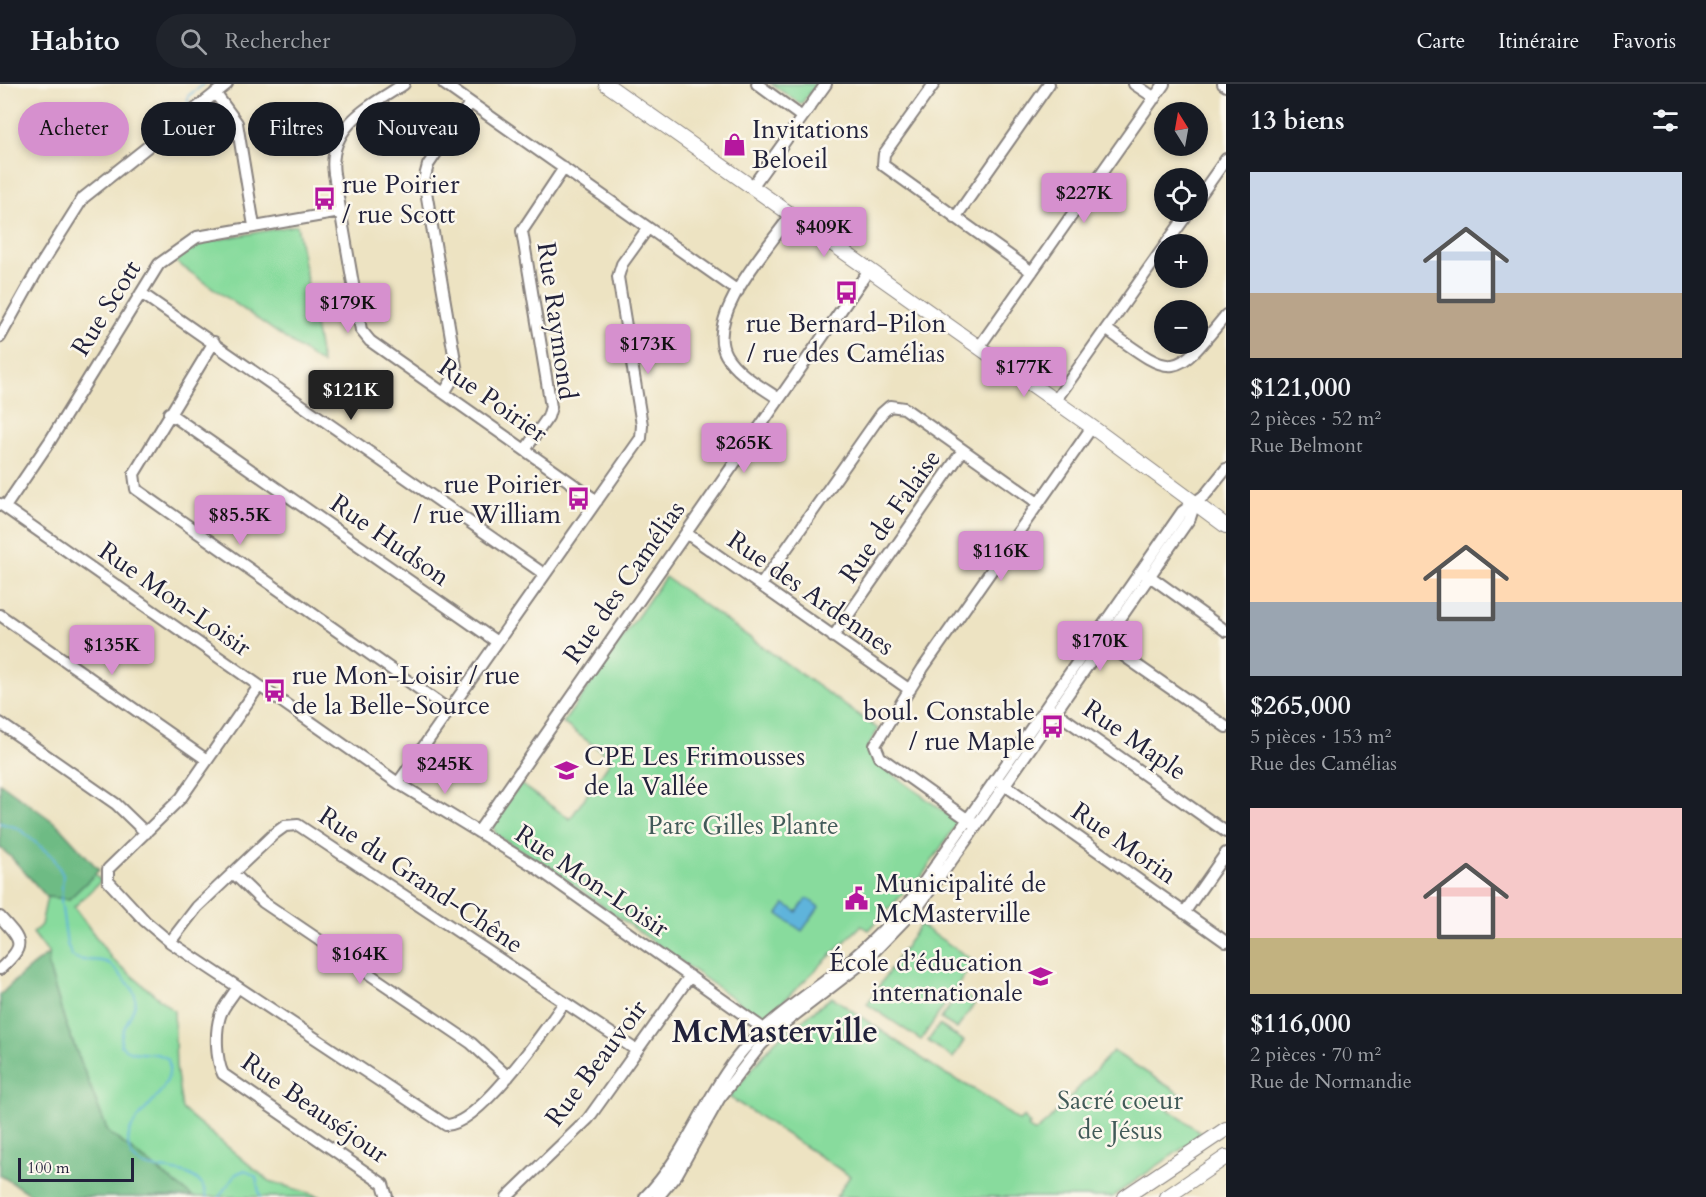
<!DOCTYPE html>
<html lang="fr">
<meta charset="utf-8">
<style>
body{margin:0;font-family:Cardo,serif;background:#20242c;color:#f1f3f6;height:100vh;display:flex;flex-direction:column;font-size:22px;white-space:nowrap}
*{box-sizing:border-box;margin:0}
p{font-size:20px;color:#9ea1a6}
.icon{flex:none;width:33px;height:33px;fill:none;stroke:currentColor;stroke-width:2;stroke-linecap:round;stroke-linejoin:round}
.map{position:relative;flex:1;overflow:hidden}
.panel{display:flex;flex-direction:column;background:#171b24;width:480px}
.panel>*{flex:none}
.guide{position:absolute;left:18px;top:18px;width:570px;height:54px;display:flex;gap:12px}
.needle{width:39px;rotate:349deg}
.buttons{position:absolute;left:1154px;top:18px;display:grid;gap:12px}
.buttons a{display:grid;place-items:center;width:54px;height:54px;border-radius:50%;background:#171b24;box-shadow:0 3px 9px #0003;font-size:30px}
.scale{position:absolute;left:18px;bottom:15px;width:116px;box-sizing:border-box;padding-left:6px;border:3px solid #22223b;border-top:0;font-size:16px;line-height:21px;white-space:nowrap;color:#22223b;-webkit-text-stroke:4px #fbf7ec;paint-order:stroke}
.price{position:absolute;translate:-50% -51px;padding:0 14px;border-radius:6px;background:#d690ce;color:#111;font-size:20px;line-height:39px;filter:drop-shadow(0 2px 3px #0008)}
.price::after{content:'';position:absolute;left:50%;top:36px;width:18px;height:14px;margin-left:-9px;background:inherit;clip-path:polygon(0 0,100% 0,50% 100%)}
.price.on{background:#222;color:#fff}
ul{padding:0;list-style:none}
li{display:grid;align-content:center;gap:12px;height:318px;padding:0 24px}
li span{display:grid;place-items:center;height:186px;border-radius:0px;color:#555}
li>.icon{margin-inline-start:auto}
span .icon{width:108px;height:108px;fill:#fffc;stroke-width:1}
li b{font-size:26px}
h2{display:flex;justify-content:space-between;align-items:center;height:72px;padding:0 24px;font-size:26px}
.pill{padding:0 21px;border-radius:27px;background:#171b24;box-shadow:0 3px 9px #0003;font-size:21px;line-height:54px}
.pill.on{background:#d690ce;color:#111}
header{display:flex;align-items:center;gap:36px;box-sizing:border-box;height:84px;padding:0 30px;background:#171b24;border-bottom:2px solid #363941}
header strong{font-size:28px}
nav{display:flex;gap:33px;margin-inline-start:auto;font-size:21px}
.search{width:420px;height:54px;background:#20242c;display:flex;align-items:center;gap:15px;box-sizing:border-box;padding:0 21px;border-radius:33px;color:#9ea1a6;font-size:22px}
main{display:flex;flex:1;min-height:0}
.map>svg:first-child{display:block}
.green{fill:#88db9d;stroke:#557e6c;stroke-width:1.5}
.forest{fill:#6ebb84;stroke:#486e60;stroke-width:1.5}
.water{fill:#5fb4db;stroke:#406b8b;stroke-width:1.5}
.lines{fill:none;stroke-linecap:round;stroke-linejoin:round}
.stream{stroke:#5fb4db;stroke-width:2}
.minor-casing{stroke:#88827e;stroke-width:14}
.major-casing{stroke:#88827e;stroke-width:16}
.minor{stroke:#fff;stroke-width:10}
.major{stroke:#fff;stroke-width:14}
.labels{text-anchor:middle;dominant-baseline:central;stroke-width:5;stroke-linejoin:round;paint-order:stroke}
.poi-label{font-size:26px;fill:#22223b;stroke:#fbf7ec;text-anchor:start}
.street-label{font-size:26px;fill:#22223b;stroke:#fbf7ec}
.park-label{font-size:26px;fill:#415a58;stroke:#fbf7ec}
.district-label{font-size:32px;font-weight:bold;fill:#22223b;stroke:#fbf7ec}
</style>
<header>
<strong>Habito</strong>
<div class="search"><svg class="icon" aria-label="search" viewBox="0 0 24 24"><circle cx="10" cy="10" r="6"/><path d="M15 15l6 6"/></svg>Rechercher</div>
<nav><a>Carte</a><a>Itinéraire</a><a>Favoris</a></nav>
</header>
<main>
<div class="map">
<svg width="1226" height="1113" viewBox="0 0 1226 1113">
<rect width="100%" height="100%" fill="#fbf7ec"/>
<filter id="ink" filterUnits="userSpaceOnUse"><feTurbulence type="fractalNoise" baseFrequency=".0167" numOctaves="2"/><feDisplacementMap in="SourceGraphic" scale="12" xChannelSelector="R" yChannelSelector="G"/><feConvolveMatrix kernelMatrix="1 2 1 2 8 2 1 2 1" color-interpolation-filters="sRGB"/></filter>
<filter id="wash" filterUnits="userSpaceOnUse"><feTurbulence type="fractalNoise" baseFrequency=".008" numOctaves="4" result="noise"/><feDisplacementMap in="SourceGraphic" scale="24" xChannelSelector="R" yChannelSelector="G"/><feGaussianBlur stdDeviation="1.35" result="paint"/><feColorMatrix in="noise" values="0 0 0 0 0 0 0 0 0 0 0 0 0 0 0 0 0 1.4 0 .05"/><feComposite in="paint" operator="in"/></filter>
<g filter="url(#wash)">
<rect width="100%" height="100%" fill="#ede3c2"/>
<path class="green" d="M 771,0 L 817,0 L 801,20 Z
M 297,141 L 322,280 L 173,176 L 199,159 Z
M 665,493 L 878,645 L 869,662 L 875,677 L 958,738 L 920,795 L 913,799 L 871,844 L 869,846 L 861,842 L 766,934 L 758,932 L 552,786 L 496,751 L 492,739 L 520,700 L 570,735 L 612,675 L 563,639 Z
M 95,790 L 101,797 L 74,823 L 112,875 L 174,927 L 176,983 L 182,1025 L 269,1097 L 322,1113 L 193,1113 L 108,1048 L 65,938 L 48,881 L 49,870 L 33,849 L 41,841 L 47,813 L 69,815 Z
M 920,841 L 974,877 L 921,956 L 867,920 Z
M 959,908 L 975,919 L 957,945 L 941,935 Z
M 832,913 L 942,988 L 979,1008 L 1019,1037 L 1024,1033 L 1030,1041 L 1028,1043 L 1035,1048 L 1048,1037 L 1113,967 L 1185,1013 L 1168,1025 L 1203,1050 L 1112,1113 L 836,1113 L 850,1092 L 729,1013 L 775,957 Z
M 939,941 L 964,957 L 953,974 L 928,957 Z"/>
<path class="forest" d="M 0,699 L 58,741 L 99,786 L 69,815 L 47,813 L 10,772 L 0,764 Z
M 49,870 L 48,881 L 65,938 L 108,1048 L 193,1113 L 34,1113 L 0,1091 L 0,911 C 12,899 36,877 49,870 Z"/>
<path class="water" d="M 807,814 L 819,823 L 802,847 L 778,830 L 785,820 L 797,828 Z"/>
<g class="lines">
<path class="stream" d="M 188,19 L 188,12 L 204,0
M 0,739 L 18,744 L 53,773 L 63,791 L 61,817 L 67,860 L 72,872 C 83,880 96,873 108,879 C 115,883 119,891 125,896 C 152,921 118,936 121,961 C 132,975 154,964 168,975 C 179,1014 116,1032 130,1068 C 141,1099 197,1070 207,1113
M 219,1113 L 236,1090 L 245,1086 L 256,1093 L 260,1113"/>
</g>
</g>
<g filter="url(#ink)">
<g class="lines">
<defs>
<path id="minor" d="M 404,0 C 370,22 327,42 334,90 L 361,246 L 370,257 L 597,417
M 444,0 L 738,207
M 757,0 L 802,33
M 934,0 L 884,70 L 883,81 L 1032,188
M 1134,0 L 1155,14
M 1223,0 L 1226,2
M 215,9 L 237,39 L 254,142
M 752,103 L 826,0
M 1197,116 L 1226,75
M 955,134 L 1049,0
M 1166,160 L 1189,128
M 141,209 L 544,490
M 1106,245 C 1175,295 1173,296 1226,231
M 0,253 L 37,187 L 83,114 L 227,0
M 214,258 L 134,390 L 136,405 L 449,626
M 979,263 L 1164,0
M 444,309 L 457,288 L 424,96 L 428,81 L 470,19
M 779,315 C 762,303 737,290 726,271 C 704,232 770,162 791,131
M 1055,317 L 1164,163
M 169,329 L 497,558
M 525,366 L 548,333 L 551,323 L 522,147 L 564,84
M 0,420 L 398,699 L 534,782 L 771,950
M 5,423 L 50,357 L 159,180 L 197,153 L 340,128
M 686,449 L 910,606
M 1144,488 L 1226,547
M 761,501 L 882,329 L 890,322 L 904,324 L 1038,419
M 0,531 L 207,676
M 833,553 L 963,366
M 1098,554 L 1226,643
M 259,602 L 181,714 L 108,785 L 108,797 L 145,837 L 170,858 L 446,1041 C 479,1041 545,946 564,919
M 1050,624 L 1226,748
M 0,639 L 116,720 L 146,749
M 999,697 L 1226,858
M 398,699 L 641,354 L 642,341 L 618,193 L 622,180 L 648,144
M 974,740 L 880,673 L 875,661 L 923,584 L 1092,343
M 478,748 L 869,186
M 233,789 L 263,818 L 471,959 L 508,993
M 1184,829 L 1226,769
M 0,833 C 23,858 26,861 0,885
M 170,858 L 197,823 L 274,750 L 285,742 L 298,741 L 636,966
M 237,904 C 232,913 223,922 220,932 C 215,948 216,976 223,990 L 383,1100 L 387,1113
M 507,1113 L 588,1035 L 690,892
M 645,1113 C 688,1070 705,1010 744,965 C 768,938 797,918 825,897 C 858,872 888,843 915,811 L 1182,428 L 1205,411 L 1226,385
M 658,1113 L 677,1090 L 719,1015 L 761,961 L 783,940 L 865,877 L 920,820 L 970,751 L 1190,434 L 1195,419"/>
<path id="major" d="M 606,0 L 1092,343 L 1226,442
M 1125,1113 L 1226,1045
M 1167,1113 L 1226,1073"/>
</defs>
<use href="#minor" class="minor-casing"/>
<use href="#major" class="major-casing"/>
<use href="#minor" class="minor"/>
<use href="#major" class="major"/>
</g>
</g>
<defs>
<symbol id="shop-bare" viewBox="-9 -9 18 18"><path d="M-5-2.5h2.3a2.7 3.5 0 0 1 5.4 0H5L5.5 6h-11ZM-1.5-2.5h3a1.5 2.3 0 0 0-3 0Z" fill="#b5179e" stroke="#fbf7ec" stroke-width="2.5" paint-order="stroke"/></symbol>
<symbol id="bus-bare" viewBox="-9 -9 18 18"><path d="M-5-6H5V4H4V6H2V4H-2V6H-4V4H-5ZM-3.5-4V0h7V-4ZM-3.5 1.2v1.5H-2V1.2ZM2 1.2v1.5H3.5V1.2Z" fill="#b5179e" stroke="#fbf7ec" stroke-width="2.5" paint-order="stroke"/></symbol>
<symbol id="school-bare" viewBox="-9 -9 18 18"><path d="M0-5L7-2L0 1L-7-2ZM-4 1L0 2.5L4 1V4Q0 6-4 4Z" fill="#b5179e" stroke="#fbf7ec" stroke-width="2.5" paint-order="stroke"/></symbol>
<symbol id="civic-bare" viewBox="-9 -9 18 18"><path d="M-.6-6.5H3V-4.5H.6V-3L4-1V1h2V6H-6V1h2V-1L-.6-3ZM-1.2 2.5V6h2.4V2.5Z" fill="#b5179e" stroke="#fbf7ec" stroke-width="2.5" paint-order="stroke"/></symbol>
</defs>
<g fill-rule="evenodd">
<use href="#shop-bare" x="718" y="44" width="33" height="33"/>
<use href="#bus-bare" x="308" y="98" width="33" height="33"/>
<use href="#bus-bare" x="830" y="192" width="33" height="33"/>
<use href="#bus-bare" x="562" y="398" width="33" height="33"/>
<use href="#bus-bare" x="258" y="590" width="33" height="33"/>
<use href="#bus-bare" x="1036" y="626" width="33" height="33"/>
<use href="#school-bare" x="550" y="670" width="33" height="33"/>
<use href="#civic-bare" x="840" y="798" width="33" height="33"/>
<use href="#school-bare" x="1024" y="876" width="33" height="33"/>
</g>
<g class="labels">
<g class="poi-label">
<text x="752" y="45">Invitations<tspan x="752" dy="30">Beloeil</tspan></text>
<text x="342" y="100">rue Poirier<tspan x="342" dy="30">/ rue Scott</tspan></text>
<text x="846" y="239" text-anchor="middle">rue Bernard-Pilon<tspan x="846" dy="30">/ rue des Camélias</tspan></text>
<text x="561" y="400" text-anchor="end">rue Poirier<tspan x="561" dy="30">/ rue William</tspan></text>
<text x="292" y="591">rue Mon-Loisir / rue<tspan x="292" dy="30">de la Belle-Source</tspan></text>
<text x="1035" y="627" text-anchor="end">boul. Constable<tspan x="1035" dy="30">/ rue Maple</tspan></text>
<text x="584" y="672">CPE Les Frimousses<tspan x="584" dy="30">de la Vallée</tspan></text>
<text x="875" y="799">Municipalité de<tspan x="875" dy="30">McMasterville</tspan></text>
<text x="1023" y="878" text-anchor="end">École d’éducation<tspan x="1023" dy="30">internationale</tspan></text>
</g>
<g class="street-label">
<text transform="translate(106 224) rotate(-58)">Rue Scott</text>
<text transform="translate(557 237) rotate(82)">Rue Raymond</text>
<text transform="translate(493 316) rotate(35)">Rue Poirier</text>
<text transform="translate(890 432) rotate(-55)">Rue de Falaise</text>
<text transform="translate(390 456) rotate(35)">Rue Hudson</text>
<text transform="translate(624 498) rotate(-55)">Rue des Camélias</text>
<text transform="translate(811 509) rotate(35)">Rue des Ardennes</text>
<text transform="translate(175 515) rotate(35)">Rue Mon-Loisir</text>
<text transform="translate(1135 656) rotate(35)">Rue Maple</text>
<text transform="translate(1124 759) rotate(35)">Rue Morin</text>
<text transform="translate(421 796) rotate(34)">Rue du Grand-Chêne</text>
<text transform="translate(592 797) rotate(34)">Rue Mon-Loisir</text>
<text transform="translate(596 979) rotate(-53)">Rue Beauvoir</text>
<text transform="translate(315 1024) rotate(35)">Rue Beauséjour</text>
</g>
<g class="park-label">
<text x="743" y="741">Parc Gilles Plante</text>
<text x="1120" y="1016">Sacré coeur<tspan x="1120" dy="30">de Jésus</tspan></text>
</g>
<g class="district-label">
<text x="775" y="948">McMasterville</text>
</g>
</g>
</svg>
<div class="buttons">
<a><svg class="needle" viewBox="-14 -14 28 28"><path d="M0-13l5 13h-10z" fill="#e53935"/><path d="M0 13l5-13h-10z" fill="#9ea1a6"/></svg></a>
<a><svg class="icon" aria-label="locate" viewBox="0 0 24 24"><circle cx="12" cy="12" r="6"/><path d="M12 2v4M12 18v4M2 12h4M18 12h4"/></svg></a>
<a>+</a>
<a>−</a>
</div>
<div class="scale">100 m</div>
<b class="price" style="left:1084px;top:140px">$227K</b>
<b class="price" style="left:824px;top:174px">$409K</b>
<b class="price" style="left:348px;top:250px">$179K</b>
<b class="price" style="left:648px;top:291px">$173K</b>
<b class="price" style="left:1024px;top:314px">$177K</b>
<b class="price on" style="left:351px;top:337px">$121K</b>
<b class="price" style="left:744px;top:390px">$265K</b>
<b class="price" style="left:240px;top:462px">$85.5K</b>
<b class="price" style="left:1001px;top:498px">$116K</b>
<b class="price" style="left:1100px;top:588px">$170K</b>
<b class="price" style="left:112px;top:592px">$135K</b>
<b class="price" style="left:445px;top:711px">$245K</b>
<b class="price" style="left:360px;top:901px">$164K</b>
<div class="guide">
<a class="pill on">Acheter</a>
<a class="pill">Louer</a>
<a class="pill">Filtres</a>
<a class="pill">Nouveau</a>
</div>
</div>
<section class="panel">
<h2>13 biens<svg class="icon" aria-label="filters" viewBox="0 0 24 24"><path d="M4 7h16M4 17h16"/><circle cx="9" cy="7" r="2"/><circle cx="15" cy="17" r="2"/></svg></h2>
<ul>
<li><span style="background:linear-gradient(#c9d6e8 65%,#b9a48a 0)"><svg class="icon" aria-label="home" viewBox="0 0 24 24"><path d="M3 11l9-7 9 7M6 9v11h12V9"/></svg></span><div><b>$121,000</b><p>2 pièces · 52 m²</p><p>Rue Belmont</p></div></li>
<li><span style="background:linear-gradient(#ffd9b3 60%,#9aa5b1 0)"><svg class="icon" aria-label="home" viewBox="0 0 24 24"><path d="M3 11l9-7 9 7M6 9v11h12V9"/></svg></span><div><b>$265,000</b><p>5 pièces · 153 m²</p><p>Rue des Camélias</p></div></li>
<li><span style="background:linear-gradient(#f6c9c9 70%,#c2b280 0)"><svg class="icon" aria-label="home" viewBox="0 0 24 24"><path d="M3 11l9-7 9 7M6 9v11h12V9"/></svg></span><div><b>$116,000</b><p>2 pièces · 70 m²</p><p>Rue de Normandie</p></div></li>
</ul>
</section>
</main>
